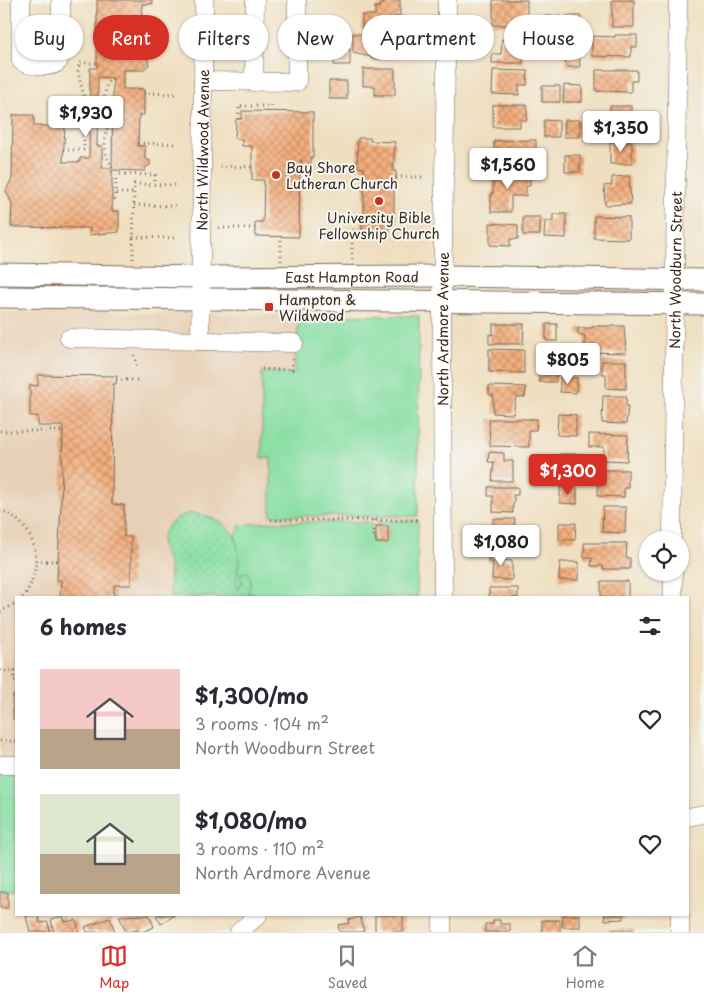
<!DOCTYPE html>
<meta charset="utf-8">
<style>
body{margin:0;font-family:"Playpen Sans",sans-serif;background:#f2f2f3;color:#2b2b33;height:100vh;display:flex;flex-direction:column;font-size:19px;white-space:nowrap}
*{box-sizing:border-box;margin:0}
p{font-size:16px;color:#7c7c81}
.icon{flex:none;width:28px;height:28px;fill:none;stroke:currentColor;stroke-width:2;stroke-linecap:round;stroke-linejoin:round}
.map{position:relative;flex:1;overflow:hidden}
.details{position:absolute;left:15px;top:596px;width:674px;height:320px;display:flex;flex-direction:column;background:#fff;border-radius:0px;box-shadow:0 1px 4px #0004}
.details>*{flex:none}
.top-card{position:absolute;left:15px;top:15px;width:675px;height:45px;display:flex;gap:10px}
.buttons{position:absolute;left:639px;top:531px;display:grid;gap:10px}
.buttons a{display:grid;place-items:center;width:50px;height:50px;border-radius:50%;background:#fff;box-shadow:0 1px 4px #0004;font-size:25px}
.price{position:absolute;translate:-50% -42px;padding:0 11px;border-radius:5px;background:#fff;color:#222;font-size:16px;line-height:32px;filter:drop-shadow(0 1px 2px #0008)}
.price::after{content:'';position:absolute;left:50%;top:30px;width:15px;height:11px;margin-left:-8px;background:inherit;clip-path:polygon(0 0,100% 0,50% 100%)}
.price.active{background:#d93025;color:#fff}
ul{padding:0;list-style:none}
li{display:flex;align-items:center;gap:15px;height:125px;padding:0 25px}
li span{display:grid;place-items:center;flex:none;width:140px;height:100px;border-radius:0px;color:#555}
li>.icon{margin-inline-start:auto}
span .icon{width:60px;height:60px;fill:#fffc;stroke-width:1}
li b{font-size:21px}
h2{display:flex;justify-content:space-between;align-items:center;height:60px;padding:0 25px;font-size:21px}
.chip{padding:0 18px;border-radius:22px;background:#fff;box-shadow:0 1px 4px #0004;font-size:18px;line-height:45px}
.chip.active{background:#d93025;color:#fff}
.dock{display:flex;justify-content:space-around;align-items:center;height:70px;border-top:1px solid #e1e1e2;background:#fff;font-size:14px;color:#7c7c81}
.dock a{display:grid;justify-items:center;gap:2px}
.dock .active{color:#d93025}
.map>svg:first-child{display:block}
.built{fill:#e7d0b5}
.grass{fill:#87dea2;stroke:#618460}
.park{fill:url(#park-dots);stroke:#618460}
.building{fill:url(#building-cross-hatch);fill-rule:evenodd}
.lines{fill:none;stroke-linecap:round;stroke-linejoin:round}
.minor-casing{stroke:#7a6957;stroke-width:19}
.major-casing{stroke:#7a6957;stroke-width:23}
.path{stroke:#7a6957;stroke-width:3;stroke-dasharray:1 4;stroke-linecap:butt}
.minor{stroke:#fff;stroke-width:18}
.major{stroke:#fff;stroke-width:21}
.poi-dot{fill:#c8321e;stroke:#f6f6f2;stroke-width:2}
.labels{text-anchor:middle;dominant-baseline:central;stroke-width:4;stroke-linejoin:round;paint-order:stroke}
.street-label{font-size:14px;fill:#3b2a1e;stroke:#f6f6f2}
.poi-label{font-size:14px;fill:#3b2a1e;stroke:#f6f6f2;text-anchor:start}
</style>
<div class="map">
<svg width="704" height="932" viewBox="0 0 704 932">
<defs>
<pattern id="park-dots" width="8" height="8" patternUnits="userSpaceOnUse" patternTransform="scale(1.25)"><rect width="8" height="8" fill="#87dea2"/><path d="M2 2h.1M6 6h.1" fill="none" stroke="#75bf8b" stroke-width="1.8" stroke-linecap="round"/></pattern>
<pattern id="building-cross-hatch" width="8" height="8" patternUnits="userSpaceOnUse" patternTransform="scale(1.25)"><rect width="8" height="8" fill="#f4af7d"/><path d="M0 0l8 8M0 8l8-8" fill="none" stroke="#c78f66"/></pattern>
</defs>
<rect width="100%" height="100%" fill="#f6f6f2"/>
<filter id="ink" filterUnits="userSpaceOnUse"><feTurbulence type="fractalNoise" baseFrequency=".02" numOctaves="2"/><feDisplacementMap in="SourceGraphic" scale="10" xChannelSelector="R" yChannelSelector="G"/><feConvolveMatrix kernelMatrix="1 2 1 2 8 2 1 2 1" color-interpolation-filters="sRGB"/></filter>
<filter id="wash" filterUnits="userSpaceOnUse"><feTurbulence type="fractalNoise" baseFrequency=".0096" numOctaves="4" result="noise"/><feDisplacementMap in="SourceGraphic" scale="20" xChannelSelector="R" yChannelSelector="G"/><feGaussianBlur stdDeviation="1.12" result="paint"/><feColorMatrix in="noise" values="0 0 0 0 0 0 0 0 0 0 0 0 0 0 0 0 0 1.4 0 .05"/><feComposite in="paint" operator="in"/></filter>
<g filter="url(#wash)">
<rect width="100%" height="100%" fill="#efdfc0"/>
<path class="built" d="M 0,312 L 419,316 L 417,597 L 16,598 L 16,890 L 0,891 Z"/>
<path class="grass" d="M 299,315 L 419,316 L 418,516 L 271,516 L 271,458 L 262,458 L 262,372 L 294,373 Z
M 378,521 L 418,521 L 417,597 L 254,597 L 253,593 L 247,593 L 242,582 L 238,592 L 235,581 L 239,559 L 235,534 L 240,529 L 239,525 L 271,522 L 369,522 L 371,524 L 372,541 L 376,543 L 388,542 L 388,526 L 378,526 Z
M 0,774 L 16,774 L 16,890 L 0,891 Z"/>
<path class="park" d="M 189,513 C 219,517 238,526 239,559 C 239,570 234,579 237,590 L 242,582 L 240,573 L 248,572 C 251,580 252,586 247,593 L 254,593 L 254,597 L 170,597 C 169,586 171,572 168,561 C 167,558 164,554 163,551 C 157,531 173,518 189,513 Z"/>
<g id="blocks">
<path class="building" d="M 97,0 L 152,0 L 152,4 L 142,4 L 141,53 L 147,56 L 149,65 L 143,70 L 123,70 L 123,89 L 144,89 L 144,115 L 139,115 L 138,146 L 145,146 L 145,159 L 150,161 L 150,165 L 145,168 L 145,171 L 112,170 L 112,211 L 119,211 L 119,232 L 89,235 L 90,228 L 11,227 L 12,203 L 6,191 L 12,178 L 13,115 L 34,115 L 34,126 L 65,126 L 63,162 L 80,162 L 80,158 L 89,158 L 90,68 L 97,68 ZM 98,77 L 113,78 L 112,168 L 102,168 L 102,146 L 97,146 Z
M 384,0 L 400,0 L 400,16 L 395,16 L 395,30 L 362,30 L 362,15 L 375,15 L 375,7 L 380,7 L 380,4 L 384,4 Z
M 493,0 L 527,0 L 527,18 L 512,18 L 512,25 L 493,25 Z
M 612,0 L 634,0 L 634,27 L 612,27 Z
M 540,16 L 561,16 L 561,32 L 540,32 Z
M 566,16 L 581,16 L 581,32 L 566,32 Z
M 353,34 L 398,34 L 398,47 L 394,47 L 394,59 L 371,59 L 371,57 L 353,53 Z
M 546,35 L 561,35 L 561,51 L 546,51 Z
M 615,35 L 637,35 L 637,47 L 631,47 L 631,57 L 592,56 L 592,36 L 615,37 Z
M 502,39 L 523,39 L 523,63 L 492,63 L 492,54 L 501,54 Z
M 334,49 L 350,49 L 350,65 L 334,65 Z
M 565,52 L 579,52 L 580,67 L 566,67 Z
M 363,69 L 395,69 L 395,95 L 375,95 L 375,86 L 363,86 Z
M 493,70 L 528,71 L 527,85 L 519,85 L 519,95 L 492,94 Z
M 596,70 L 637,70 L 637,81 L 631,81 L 631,92 L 596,91 Z
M 329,81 L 347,81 L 347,99 L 329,99 Z
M 564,85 L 582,86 L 582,102 L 563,102 Z
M 542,86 L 560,86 L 560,102 L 542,102 Z
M 493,105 L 527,105 L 527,120 L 520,120 L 520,127 L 493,127 Z
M 610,106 L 631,106 L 631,129 L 611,129 Z
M 242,111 L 313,112 L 313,157 L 311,157 L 311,169 L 302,169 L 302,160 L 300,160 L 299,237 L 255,236 L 255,222 L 263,222 L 264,180 L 252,180 L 252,146 L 242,146 L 242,139 L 235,139 L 236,119 L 242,119 Z
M 66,117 L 78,117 L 78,126 L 66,126 Z
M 544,120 L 559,121 L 559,137 L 544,137 Z
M 565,120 L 580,120 L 580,137 L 564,137 Z
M 358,138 L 370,138 L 370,141 L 395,142 L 393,171 L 396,171 L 396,182 L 394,182 L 394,225 L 389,226 L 389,238 L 362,237 L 362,219 L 364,219 L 364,168 L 357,167 Z
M 536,140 L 536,165 L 512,163 L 512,170 L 494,170 L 494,141 Z
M 610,142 L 632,142 L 632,164 L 610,164 Z
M 565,155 L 580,155 L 580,172 L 565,172 Z
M 493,173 L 530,173 L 530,186 L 526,186 L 526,196 L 511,196 L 511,212 L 491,212 L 491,193 L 493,193 Z
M 629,176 L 631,204 L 605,205 L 604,186 L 612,185 L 612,177 Z
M 553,214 L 566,214 L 566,238 L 544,237 L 545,221 L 553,221 Z
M 594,216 L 629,217 L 629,239 L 594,238 Z
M 523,217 L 540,217 L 540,235 L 523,235 Z
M 490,223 L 518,225 L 518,239 L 510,239 L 510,246 L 490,245 Z
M 493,324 L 524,324 L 523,344 L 489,344 L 489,334 L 493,335 Z
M 546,324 L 557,324 L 557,341 L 546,341 Z
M 593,326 L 624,326 L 626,353 L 585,352 L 585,335 L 578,335 L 578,328 L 593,328 Z
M 489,349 L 524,350 L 524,373 L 489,372 Z
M 602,361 L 626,361 L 626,389 L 606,388 L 606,374 L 602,374 Z
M 539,364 L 556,364 L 556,382 L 539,382 Z
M 38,375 L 117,376 L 116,384 L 113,384 L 112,504 L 124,505 L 124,537 L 131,537 L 131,585 L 114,585 L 114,598 L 60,598 L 61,580 L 57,580 L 58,561 L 61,506 L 63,426 L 38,426 L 38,416 L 30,416 L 30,385 L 38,386 Z
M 560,377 L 577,378 L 576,393 L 560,392 Z
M 489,386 L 526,387 L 525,397 L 516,397 L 513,414 L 493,413 L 493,395 L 489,395 Z
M 603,396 L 626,396 L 626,406 L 628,406 L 626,424 L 602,423 Z
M 558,414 L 576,415 L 576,436 L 557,435 Z
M 489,419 L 537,419 L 536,430 L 529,430 L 529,447 L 490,446 Z
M 589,434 L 628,435 L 627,461 L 604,460 L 604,447 L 589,447 Z
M 489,452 L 504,453 L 504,461 L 513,461 L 513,481 L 492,481 L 494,462 L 488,462 Z
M 559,454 L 576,454 L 576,467 L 559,467 Z
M 605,470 L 628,470 L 628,488 L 624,488 L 624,497 L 598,496 L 598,484 L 605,482 Z
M 488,487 L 518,487 L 518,495 L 513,495 L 515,502 L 513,504 L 513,513 L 493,512 L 493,496 L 488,496 Z
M 560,487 L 577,488 L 577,504 L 560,503 Z
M 603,507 L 626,507 L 625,533 L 602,532 Z
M 493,519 L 515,519 L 512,542 L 493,542 Z
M 559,523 L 576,523 L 575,540 L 559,540 Z
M 376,526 L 388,526 L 388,543 L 376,543 Z
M 584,543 L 627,543 L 626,558 L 630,558 L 630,569 L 603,569 L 603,566 L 591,566 L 592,558 L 584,558 Z
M 488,553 L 503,554 L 503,560 L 512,561 L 512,580 L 492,579 L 493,562 L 488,562 Z
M 560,562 L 579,562 L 579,580 L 559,580 Z
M 601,581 L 628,581 L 628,598 L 601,598 Z
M 489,588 L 518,588 L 518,598 L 489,598 Z
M 13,695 L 16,695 L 16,719 L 13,719 Z
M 0,892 L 8,892 L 8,908 L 0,908 Z
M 38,915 L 40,923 L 48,922 L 50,932 L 30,932 L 26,916 Z
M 149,915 L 154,927 L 142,932 L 139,932 L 138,930 L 126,932 L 119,916 Z
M 156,915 L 175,915 L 161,924 Z
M 375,915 L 403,915 L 403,932 L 375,932 Z
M 563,915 L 580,915 L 580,927 L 562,927 Z
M 604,915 L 624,915 L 624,919 L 605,920 Z
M 63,916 L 65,922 L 76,920 L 79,932 L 54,932 L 51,919 Z
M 360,917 L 364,932 L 340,932 L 338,925 L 349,923 L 348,920 Z
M 110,918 L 115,932 L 87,932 L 85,927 Z
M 493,920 L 500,920 L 500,924 L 510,924 L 510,932 L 485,932 L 485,924 L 493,924 Z
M 542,920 L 560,920 L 560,932 L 542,932 Z
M 610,930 L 634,930 L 634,932 L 610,932 Z"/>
</g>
</g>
<g filter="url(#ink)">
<use href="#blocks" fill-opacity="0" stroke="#7a6957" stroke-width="1"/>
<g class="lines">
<defs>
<g id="minor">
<path d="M 21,0 L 21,61 C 27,66 52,69 58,62 C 59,60 60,57 61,54 L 61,0"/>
<path d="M 203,81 L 297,82 L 297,0"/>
<path d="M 254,82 L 255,0"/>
<path d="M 69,338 L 294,343"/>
<path id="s1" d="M 200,341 L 204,0"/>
<path id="s2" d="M 672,540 L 678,0"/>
<path d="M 673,572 L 673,598"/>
<path id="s3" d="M 443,598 L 442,301 L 447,0"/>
<path d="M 0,765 L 16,765"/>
<path d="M 688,817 L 704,814"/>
<path d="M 680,915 L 680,932"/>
<path d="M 239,932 L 258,915"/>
<path d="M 442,932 L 442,915"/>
</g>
<g id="major">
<path id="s4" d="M 0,274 L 201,277 L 443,276 L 704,280"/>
<path d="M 0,297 L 704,304"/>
</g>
</defs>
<use href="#minor" class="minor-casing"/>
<use href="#major" class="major-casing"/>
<path class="path" d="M 144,93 L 177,94
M 239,119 L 239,106 L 271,106 L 271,96
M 138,143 L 176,144
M 63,150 L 84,150 L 84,97 L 78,72 L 79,63 L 97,63
M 220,166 L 252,167
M 112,168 L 106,155 L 105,147 L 105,137 L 111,116 L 104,99 L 107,83 L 113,78
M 396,177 L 423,177
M 116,193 L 134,193
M 112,202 L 115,202 L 116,174 L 155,175 L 155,184
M 134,205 L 175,206
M 219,228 L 255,228
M 133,237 L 175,238
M 133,259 L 134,184 L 175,185
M 352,259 L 352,230 L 362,230
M 281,261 L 281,236
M 134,355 L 137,366
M 262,369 L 292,370 L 293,358
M 116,380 L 137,380
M 0,431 L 63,431
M 0,510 C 37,523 47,568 22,598
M 271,520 L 420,520
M 374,520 L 374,539 L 376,539
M 36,561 L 58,561
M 0,612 L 16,603
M 0,671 L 16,671
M 14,671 L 14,681 L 16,681
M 0,741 L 16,741"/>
<use href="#minor" class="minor"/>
<use href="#major" class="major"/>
</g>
</g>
<g class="poi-dot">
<circle cx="276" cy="175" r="5"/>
<circle cx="379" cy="201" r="5"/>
<rect x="264" y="302" width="10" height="10" rx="2.5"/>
</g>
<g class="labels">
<g class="street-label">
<text stroke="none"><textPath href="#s1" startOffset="191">North Wildwood Avenue</textPath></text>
<text stroke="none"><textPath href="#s2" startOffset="270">North Woodburn Street</textPath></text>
<text stroke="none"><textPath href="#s4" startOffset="352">East Hampton Road</textPath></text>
<text stroke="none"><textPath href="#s3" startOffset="269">North Ardmore Avenue</textPath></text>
</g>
<g class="poi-label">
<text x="286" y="167">Bay Shore<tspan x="286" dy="16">Lutheran Church</tspan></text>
<text x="379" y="217" text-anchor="middle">University Bible<tspan x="379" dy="16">Fellowship Church</tspan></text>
<text x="279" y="299">Hampton &amp;<tspan x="279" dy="16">Wildwood</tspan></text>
</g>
</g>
</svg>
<div class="buttons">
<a><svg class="icon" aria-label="locate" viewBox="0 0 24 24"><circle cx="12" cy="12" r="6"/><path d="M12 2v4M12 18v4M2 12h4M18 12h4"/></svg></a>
</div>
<b class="price" style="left:86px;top:138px">$1,930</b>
<b class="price" style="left:621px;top:153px">$1,350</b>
<b class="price" style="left:508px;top:190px">$1,560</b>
<b class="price" style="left:568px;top:385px">$805</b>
<b class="price active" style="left:568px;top:496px">$1,300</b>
<b class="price" style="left:501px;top:567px">$1,080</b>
<div class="top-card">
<a class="chip">Buy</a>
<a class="chip active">Rent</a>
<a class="chip">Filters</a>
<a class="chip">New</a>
<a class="chip">Apartment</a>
<a class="chip">House</a>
</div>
<section class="details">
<h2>6 homes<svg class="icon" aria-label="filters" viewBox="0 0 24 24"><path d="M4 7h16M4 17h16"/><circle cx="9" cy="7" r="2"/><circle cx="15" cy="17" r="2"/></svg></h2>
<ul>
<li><span style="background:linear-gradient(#f6c9c9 60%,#b9a48a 0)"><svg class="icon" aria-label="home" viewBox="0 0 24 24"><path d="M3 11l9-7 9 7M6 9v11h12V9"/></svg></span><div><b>$1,300/mo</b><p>3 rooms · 104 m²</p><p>North Woodburn Street</p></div><svg class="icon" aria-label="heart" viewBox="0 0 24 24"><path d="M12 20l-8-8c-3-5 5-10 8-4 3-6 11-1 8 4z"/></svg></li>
<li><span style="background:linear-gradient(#dfe7d0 60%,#b9a48a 0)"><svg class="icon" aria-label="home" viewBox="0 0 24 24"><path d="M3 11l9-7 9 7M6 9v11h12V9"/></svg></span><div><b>$1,080/mo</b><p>3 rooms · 110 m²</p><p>North Ardmore Avenue</p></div><svg class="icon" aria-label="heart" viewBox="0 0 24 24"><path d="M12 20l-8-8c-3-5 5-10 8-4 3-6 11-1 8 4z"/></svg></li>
</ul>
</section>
</div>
<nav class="dock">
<a class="active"><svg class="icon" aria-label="map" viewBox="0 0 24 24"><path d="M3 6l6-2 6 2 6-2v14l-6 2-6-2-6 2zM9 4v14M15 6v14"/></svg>Map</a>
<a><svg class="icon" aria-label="saved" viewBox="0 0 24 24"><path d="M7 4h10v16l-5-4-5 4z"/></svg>Saved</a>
<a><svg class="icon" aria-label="home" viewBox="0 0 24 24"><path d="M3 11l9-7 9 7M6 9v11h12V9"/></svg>Home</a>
</nav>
